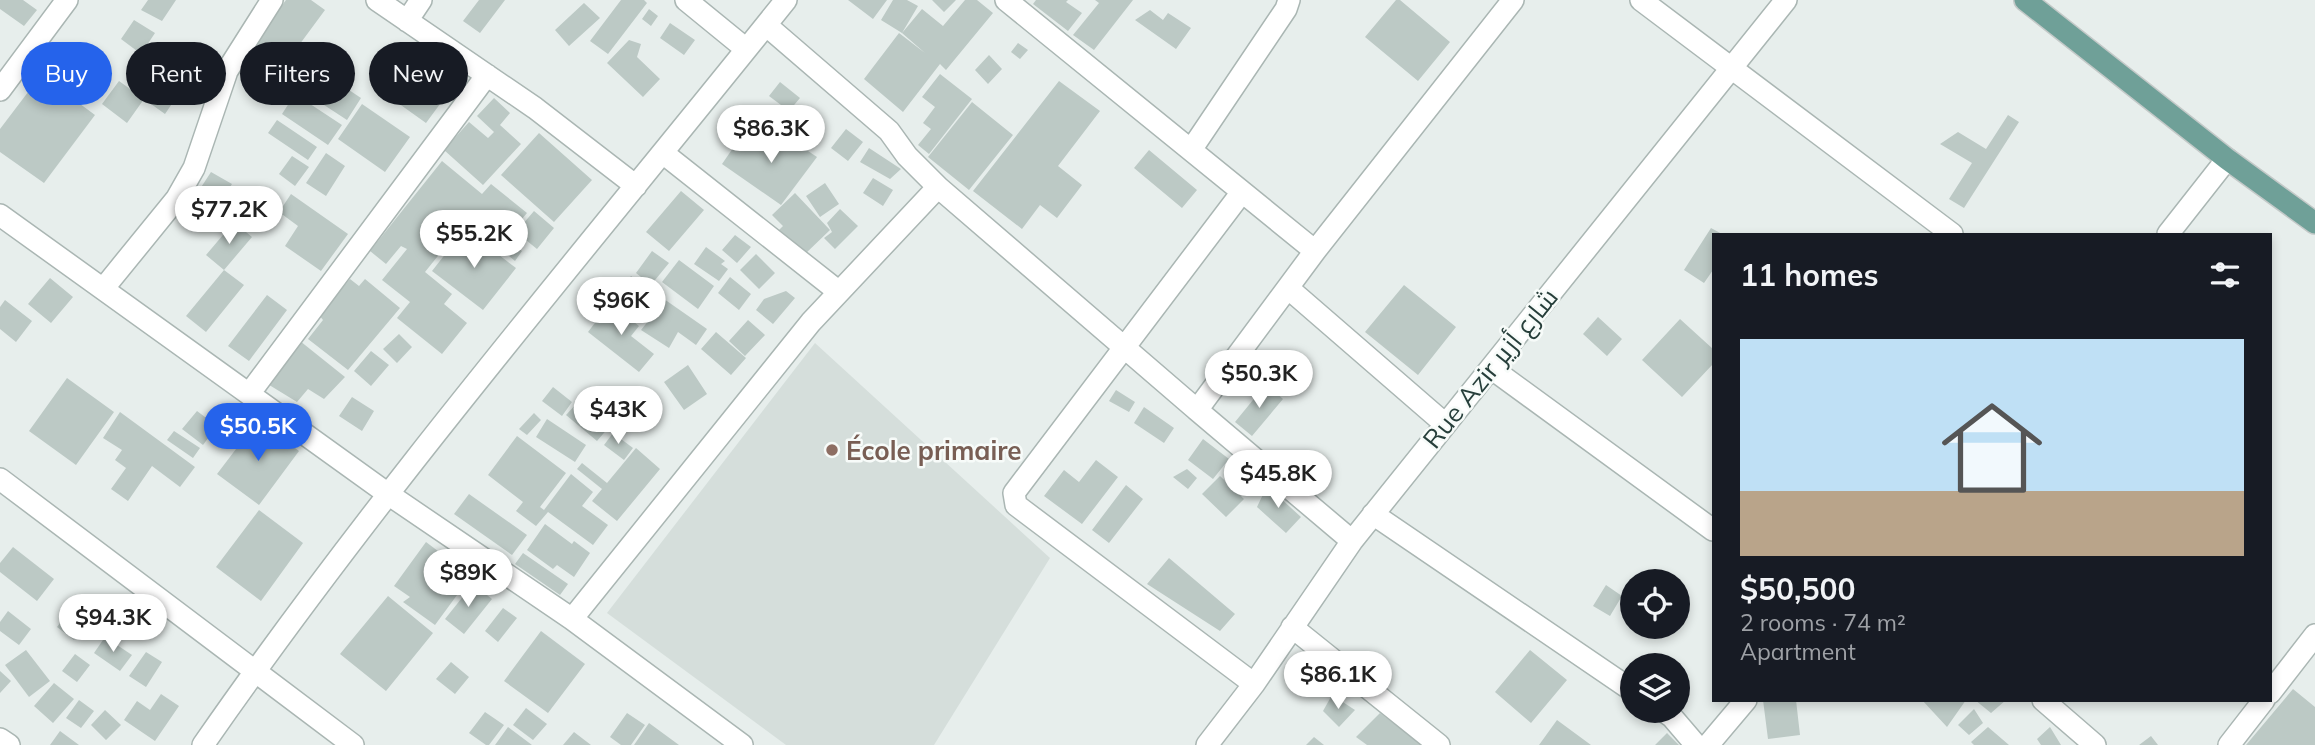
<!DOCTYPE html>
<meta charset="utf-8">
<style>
body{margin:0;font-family:Mulish,Cairo,sans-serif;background:#242831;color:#f1f3f6;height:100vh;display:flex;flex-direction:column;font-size:26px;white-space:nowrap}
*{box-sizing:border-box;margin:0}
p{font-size:23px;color:#9ea1a6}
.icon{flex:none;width:38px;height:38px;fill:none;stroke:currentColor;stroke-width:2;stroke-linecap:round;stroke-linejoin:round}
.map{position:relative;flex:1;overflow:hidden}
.drawer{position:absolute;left:1712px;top:233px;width:560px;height:469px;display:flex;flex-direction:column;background:#171b24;border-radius:0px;box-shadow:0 4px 10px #0003}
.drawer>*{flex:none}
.hud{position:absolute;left:21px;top:42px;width:665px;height:63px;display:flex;gap:14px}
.tools{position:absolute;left:1620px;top:569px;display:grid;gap:14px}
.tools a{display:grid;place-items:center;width:70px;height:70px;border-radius:50%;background:#171b24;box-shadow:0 4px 10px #0003;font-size:35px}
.price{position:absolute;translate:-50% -60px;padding:0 16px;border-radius:24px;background:#fff;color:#222;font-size:23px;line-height:46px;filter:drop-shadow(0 2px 4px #0008)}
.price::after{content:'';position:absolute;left:50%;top:42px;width:21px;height:16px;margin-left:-10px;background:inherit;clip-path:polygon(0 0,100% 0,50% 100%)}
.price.current{background:#2563eb;color:#fff}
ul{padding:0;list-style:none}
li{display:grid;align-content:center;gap:14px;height:371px;padding:0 28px}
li+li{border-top:2px solid #363941}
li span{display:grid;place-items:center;height:217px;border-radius:0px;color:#555}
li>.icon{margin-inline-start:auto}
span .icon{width:126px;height:126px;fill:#fffc;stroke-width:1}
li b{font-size:30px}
h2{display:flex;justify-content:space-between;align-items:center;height:84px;padding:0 28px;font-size:30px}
.tag{padding:0 24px;border-radius:32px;background:#171b24;box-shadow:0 4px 10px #0003;font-size:24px;line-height:63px}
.tag.current{background:#2563eb;color:#fff}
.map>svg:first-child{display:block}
.built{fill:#d5dedb}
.building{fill:#bcc9c5}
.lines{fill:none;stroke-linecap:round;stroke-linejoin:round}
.minor-casing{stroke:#aab6b3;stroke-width:24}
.major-casing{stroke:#c3c9c8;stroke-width:24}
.minor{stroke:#fff;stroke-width:21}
.major{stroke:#6fa098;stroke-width:21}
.education-dot{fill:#8d6e63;stroke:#f7fbf9;stroke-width:2.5}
.labels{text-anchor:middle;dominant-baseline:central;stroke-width:5;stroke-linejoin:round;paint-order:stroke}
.street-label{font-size:26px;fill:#273f3b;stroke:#f7fbf9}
.education-label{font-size:26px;font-weight:bold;fill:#785e54;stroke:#f7fbf9;text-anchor:start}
</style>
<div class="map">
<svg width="2315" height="745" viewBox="0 0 2315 745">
<rect width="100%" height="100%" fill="#e7eeec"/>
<path class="built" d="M 815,343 L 1050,558 L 934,745 L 786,745 L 607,613 Z"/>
<path class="building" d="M 0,0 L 23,0 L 37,10 L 24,26 L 0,9 Z
M 148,0 L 176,0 L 162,21 L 141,10 Z
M 286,0 L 311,0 L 325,10 L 291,56 L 253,44 Z
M 479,0 L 505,0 L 480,33 L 463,21 Z
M 621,0 L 644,0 L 647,3 L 608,54 L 590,41 Z
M 848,0 L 887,0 L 873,19 Z
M 893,0 L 907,0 L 918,6 L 902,33 L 881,20 Z
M 932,0 L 956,0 L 944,12 Z
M 965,0 L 977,0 L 993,13 L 946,70 L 940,64 L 903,112 L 864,79 L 899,33 L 925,53 L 902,33 L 922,9 L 943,26 Z
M 1036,0 L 1068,0 L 1066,2 L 1082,13 L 1068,31 L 1033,4 Z
M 1095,0 L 1133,0 L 1094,50 L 1073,35 L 1099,3 Z
M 1396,0 L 1400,0 L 1450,42 L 1418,81 L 1365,37 Z
M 584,3 L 600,18 L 569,46 L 555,30 Z
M 649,9 L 658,16 L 651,26 L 642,19 Z
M 1150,10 L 1163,20 L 1168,13 L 1191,28 L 1176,49 L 1135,20 Z
M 134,20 L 155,33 L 141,54 L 121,39 Z
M 670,23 L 695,40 L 684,55 L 660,38 Z
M 629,40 L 641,44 L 637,57 L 660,79 L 643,97 L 607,63 Z
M 1018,43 L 1028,50 L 1020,59 L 1011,52 Z
M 409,45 L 457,81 L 426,123 L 377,88 Z
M 989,55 L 1002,69 L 988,84 L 975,70 Z
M 310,64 L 361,98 L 347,120 L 295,86 Z
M 940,74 L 972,99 L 929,154 L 918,145 L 931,129 L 923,123 L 935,107 L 922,97 Z
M 41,75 L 95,115 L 44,183 L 0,152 L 0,129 Z
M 159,75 L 182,89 L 165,114 L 144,99 Z
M 119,81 L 144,99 L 127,123 L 102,104 Z
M 1059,81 L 1100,111 L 1058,166 L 1082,185 L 1057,218 L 1040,205 L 1022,229 L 973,191 Z
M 780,82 L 800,98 L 789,111 L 769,96 Z
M 295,94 L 342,125 L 328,145 L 282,114 Z
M 494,98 L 510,113 L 500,125 L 521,144 L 483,185 L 444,150 L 469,122 L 488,138 L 494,132 L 477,116 Z
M 972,102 L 1013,135 L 969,190 L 928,157 Z
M 362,104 L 410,137 L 385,172 L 338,139 Z
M 797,106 L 822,121 L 804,140 L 784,128 Z
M 760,113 L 775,124 L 764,137 L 750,125 Z
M 2008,115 L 2019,122 L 1964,208 L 1949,199 L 1972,163 L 1940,144 L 1958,132 L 1986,149 Z
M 277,120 L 317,147 L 308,160 L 268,133 Z
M 775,129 L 817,157 L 781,205 L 722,164 L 742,135 L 761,149 Z
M 846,129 L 863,142 L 848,161 L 831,148 Z
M 539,133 L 592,180 L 554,222 L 501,175 Z
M 869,148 L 901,169 L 890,179 L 860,162 Z
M 1149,150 L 1197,190 L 1182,208 L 1134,168 Z
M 326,153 L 345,166 L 326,196 L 306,183 Z
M 292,156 L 309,167 L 295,186 L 279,174 Z
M 442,161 L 482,194 L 491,184 L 527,213 L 506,238 L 522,251 L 515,261 L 466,221 L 425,272 L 452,294 L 444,304 L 467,323 L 442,354 L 397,318 L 410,302 L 382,280 L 407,249 L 401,246 L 386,264 L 370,251 Z
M 211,172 L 232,184 L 218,205 L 198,192 Z
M 873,178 L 893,190 L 883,206 L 863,193 Z
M 825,183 L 839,204 L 820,217 L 806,196 Z
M 681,191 L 704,210 L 669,251 L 646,232 Z
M 795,193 L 830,230 L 804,255 L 775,234 L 783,226 L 772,215 Z
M 291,194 L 348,234 L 321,271 L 285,246 L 298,226 L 279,212 Z
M 840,209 L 858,226 L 835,249 L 824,238 L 832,232 L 827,223 Z
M 534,211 L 554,228 L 537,249 L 516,232 Z
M 234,222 L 252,237 L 224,270 L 206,255 Z
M 1711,228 L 1722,234 L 1713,234 L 1713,270 L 1704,283 L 1684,270 Z
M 465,229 L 516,268 L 483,310 L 432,271 Z
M 735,235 L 751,247 L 737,263 L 722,250 Z
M 706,247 L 725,261 L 721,264 L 728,269 L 719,281 L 694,264 Z
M 652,251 L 669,263 L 651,285 L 636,273 Z
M 756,254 L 775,273 L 759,289 L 740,270 Z
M 679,260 L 714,286 L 698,309 L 662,282 Z
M 224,270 L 244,285 L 206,332 L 186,316 Z
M 631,276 L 707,329 L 696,345 L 678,332 L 669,348 L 641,330 L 649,320 L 615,295 Z
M 730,277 L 751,294 L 739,310 L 718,293 Z
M 50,278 L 73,297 L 51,323 L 28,304 Z
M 350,279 L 359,286 L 365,279 L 400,308 L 348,370 L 308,339 L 323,320 L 319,315 Z
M 1404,285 L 1456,327 L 1418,375 L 1365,332 Z
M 786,291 L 795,298 L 773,324 L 756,310 L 764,299 Z
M 267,295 L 287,310 L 249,361 L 228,346 Z
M 5,300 L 32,321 L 16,342 L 0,329 L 0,307 Z
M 610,303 L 639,326 L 631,336 L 654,354 L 639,372 L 588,332 Z
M 1598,317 L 1622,339 L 1607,356 L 1583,334 Z
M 1680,319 L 1713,349 L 1713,364 L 1682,397 L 1642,360 Z
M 748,320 L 765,335 L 745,356 L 729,341 Z
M 716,332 L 746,358 L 731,375 L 701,349 Z
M 399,334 L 412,347 L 397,363 L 383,349 Z
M 300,341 L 345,377 L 324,399 L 308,389 L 297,402 L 266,383 Z
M 371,351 L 389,365 L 371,386 L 354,371 Z
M 688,365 L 707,394 L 684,410 L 664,382 Z
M 67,378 L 114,412 L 76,465 L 29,431 Z
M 1266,384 L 1283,399 L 1252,436 L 1235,422 Z
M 553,387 L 572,402 L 562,416 L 542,401 Z
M 1116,390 L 1135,402 L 1129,412 L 1109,401 Z
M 352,397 L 374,411 L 362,431 L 339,416 Z
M 578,402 L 609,427 L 597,441 L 566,415 Z
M 1144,407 L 1174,428 L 1164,443 L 1134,423 Z
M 197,411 L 217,426 L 203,445 L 182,429 Z
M 120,412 L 195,467 L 180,487 L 152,466 L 128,501 L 111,489 L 126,468 L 115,460 L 122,450 L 103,438 Z
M 534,413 L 541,420 L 527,435 L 519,429 Z
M 547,419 L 586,445 L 575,462 L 536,437 Z
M 258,420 L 299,451 L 259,505 L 217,474 Z
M 174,431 L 200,448 L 193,458 L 167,440 Z
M 613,433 L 633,448 L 624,460 L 604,445 Z
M 517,436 L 566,473 L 540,507 L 544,510 L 571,474 L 593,492 L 582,506 L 608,525 L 593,545 L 548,512 L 536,526 L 516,511 L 523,502 L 488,475 Z
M 1203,439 L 1229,459 L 1213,479 L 1188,460 Z
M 636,448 L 660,469 L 617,521 L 592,501 L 602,489 L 577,469 L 582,463 L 607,483 Z
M 1096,460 L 1118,477 L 1082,524 L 1044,496 L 1064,470 L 1079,482 Z
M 1187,469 L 1197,478 L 1188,489 L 1173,477 Z
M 1220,476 L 1244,499 L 1226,517 L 1202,494 Z
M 1126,485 L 1143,499 L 1109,543 L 1092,530 Z
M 1267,486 L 1301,517 L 1286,533 L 1257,507 Z
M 469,494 L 527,535 L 512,555 L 454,514 Z
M 259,510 L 303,543 L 261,601 L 216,567 Z
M 545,524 L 572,544 L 574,541 L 590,553 L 574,577 L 557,565 L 553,569 L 527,550 Z
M 426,542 L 471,576 L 435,625 L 403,602 L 410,597 L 394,586 Z
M 13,547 L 54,579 L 37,601 L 0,572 L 0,563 Z
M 523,553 L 568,584 L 560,595 L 515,564 Z
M 1169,558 L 1235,614 L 1220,631 L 1147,584 Z
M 473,584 L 492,599 L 464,634 L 445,619 Z
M 1606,585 L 1622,596 L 1610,616 L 1593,606 Z
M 388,596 L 433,633 L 386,691 L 340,654 Z
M 503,608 L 517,618 L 498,642 L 485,631 Z
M 8,611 L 31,629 L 19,645 L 0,631 L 0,622 Z
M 68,613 L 84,626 L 74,640 L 57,627 Z
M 541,631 L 585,664 L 548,713 L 504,681 Z
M 105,637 L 132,655 L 120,671 L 94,653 Z
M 26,650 L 50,681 L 29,697 L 5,665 Z
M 1530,650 L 1567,680 L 1531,723 L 1495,692 Z
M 146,652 L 162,662 L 146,687 L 129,676 Z
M 75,654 L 90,665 L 77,682 L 62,671 Z
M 451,662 L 469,677 L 455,694 L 436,679 Z
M 0,671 L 11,681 L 0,693 Z
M 54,683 L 74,699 L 53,723 L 34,706 Z
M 2293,689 L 2315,707 L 2315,745 L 2246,745 Z
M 161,694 L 179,706 L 155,741 L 124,720 L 137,701 L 150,710 Z
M 1332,695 L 1355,710 L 1339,727 L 1323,711 Z
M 79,700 L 94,711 L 81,728 L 66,718 Z
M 1763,700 L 1796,700 L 1800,735 L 1768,739 Z
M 1922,700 L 1966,700 L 1947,727 Z
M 1975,700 L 2006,700 L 1991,713 Z
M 526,708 L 547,724 L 533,740 L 513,725 Z
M 1974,709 L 1983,723 L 1969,735 L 1958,725 Z
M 105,710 L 121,725 L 106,740 L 91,725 Z
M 485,712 L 504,725 L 489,745 L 486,745 L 469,733 Z
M 627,713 L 645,725 L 631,745 L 621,745 L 610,737 Z
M 1380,713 L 1422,745 L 1367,745 L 1356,737 Z
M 1557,720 L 1591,745 L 1539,745 Z
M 649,723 L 679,745 L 634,745 Z
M 508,727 L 532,745 L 495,745 Z
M 1988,727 L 2009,745 L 1974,745 L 1971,742 Z
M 2050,727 L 2061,745 L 2041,745 L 2037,739 Z
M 60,731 L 79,745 L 50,745 Z
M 574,732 L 591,745 L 563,745 Z
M 1667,733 L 1679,745 L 1655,745 Z
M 2151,736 L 2158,745 L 2139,745 Z
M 1314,737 L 1324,745 L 1306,745 Z"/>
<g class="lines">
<defs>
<path id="minor" d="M 377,0 L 535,108 L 636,186
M 686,0 L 746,49
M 1006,0 L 1315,251 L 1197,410 L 1352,541
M 1641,0 L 1952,234
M 407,21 L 421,0
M 0,90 L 67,0
M 1191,150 L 1286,9 L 1289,0
M 663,153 L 839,292
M 938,187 L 1197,410
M 1242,192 L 1014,493 L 1016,505 L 1254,684
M 0,215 L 388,494 L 572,619 L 742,745
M 2168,234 L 2227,159
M 1315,251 L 1513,0
M 1288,288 L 1445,424
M 103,289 L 177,198 L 194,168 L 227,71 L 272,0
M 1491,368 L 1713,530
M 249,394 L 487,75
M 0,479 L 353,745
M 1373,514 L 1633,691
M 572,619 L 811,322 L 938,187 L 907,156 L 889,131 L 766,25
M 1292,627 L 1439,745
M 2270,693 L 2315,635
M 2043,700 L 2095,745
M 1662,710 L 1672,717 L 1696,745
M 0,739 L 9,745
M 203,745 C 383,486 589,246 786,0
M 1207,745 L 1254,684 L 1352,541 L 1786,0
M 1708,745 L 1746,700
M 2229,745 L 2264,700"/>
<path id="major" d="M 2025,0 L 2227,159 L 2315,223"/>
</defs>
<use href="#minor" class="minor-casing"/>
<use href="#major" class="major-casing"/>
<use href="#minor" class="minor"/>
<use href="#major" class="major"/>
</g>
<circle class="education-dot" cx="832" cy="450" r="7"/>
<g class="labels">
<g class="street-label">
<text transform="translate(1490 368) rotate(-51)">Rue Azir شارع أزير</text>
</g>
<g class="education-label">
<text x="846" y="450">École primaire</text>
</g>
</g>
</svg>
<div class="tools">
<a><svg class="icon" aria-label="locate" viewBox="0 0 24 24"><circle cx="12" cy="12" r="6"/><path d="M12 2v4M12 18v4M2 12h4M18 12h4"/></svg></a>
<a><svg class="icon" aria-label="layers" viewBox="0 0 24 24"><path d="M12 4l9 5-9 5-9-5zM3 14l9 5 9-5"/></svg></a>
</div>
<b class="price" style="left:771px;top:165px">$86.3K</b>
<b class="price" style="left:229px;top:246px">$77.2K</b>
<b class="price" style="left:474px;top:270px">$55.2K</b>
<b class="price" style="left:621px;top:337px">$96K</b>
<b class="price" style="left:1259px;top:410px">$50.3K</b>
<b class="price" style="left:618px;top:446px">$43K</b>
<b class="price current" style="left:258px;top:463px">$50.5K</b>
<b class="price" style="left:1278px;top:510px">$45.8K</b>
<b class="price" style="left:468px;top:609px">$89K</b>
<b class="price" style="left:113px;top:654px">$94.3K</b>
<b class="price" style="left:1338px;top:711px">$86.1K</b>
<div class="hud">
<a class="tag current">Buy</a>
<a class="tag">Rent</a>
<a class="tag">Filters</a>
<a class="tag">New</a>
</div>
<section class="drawer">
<h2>11 homes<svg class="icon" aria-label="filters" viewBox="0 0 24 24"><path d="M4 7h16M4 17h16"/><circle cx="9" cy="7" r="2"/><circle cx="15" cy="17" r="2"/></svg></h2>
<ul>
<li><span style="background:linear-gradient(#bfe0f5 70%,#b9a48a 0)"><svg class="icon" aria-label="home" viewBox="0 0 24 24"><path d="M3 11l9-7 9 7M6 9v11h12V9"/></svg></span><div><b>$50,500</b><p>2 rooms · 74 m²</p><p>Apartment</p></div></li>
</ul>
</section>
</div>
